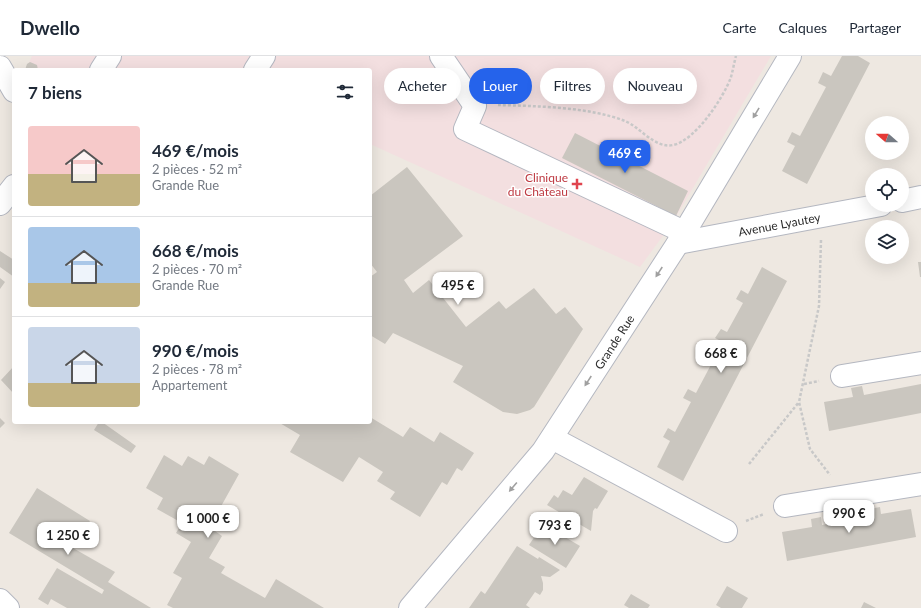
<!DOCTYPE html>
<html lang="fr">
<meta charset="utf-8">
<style>
body{margin:0;font-family:Lato,sans-serif;background:#f2f2f3;color:#1f2937;height:100vh;display:flex;flex-direction:column;font-size:15px;white-space:nowrap}
*{box-sizing:border-box;margin:0}
p{font-size:13px;color:#747a83}
.icon{flex:none;width:22px;height:22px;fill:none;stroke:currentColor;stroke-width:2;stroke-linecap:round;stroke-linejoin:round}
.map{position:relative;flex:1;overflow:hidden}
.sheet{position:absolute;left:12px;top:12px;width:360px;height:356px;display:flex;flex-direction:column;background:#fff;border-radius:4px;box-shadow:0 4px 16px #0002}
.sheet>*{flex:none}
.banner{position:absolute;left:384px;top:12px;width:380px;height:36px;display:flex;gap:8px}
.needle{width:26px;rotate:290deg}
.tools{position:absolute;left:865px;top:60px;display:grid;gap:8px}
.tools a{display:grid;place-items:center;width:44px;height:44px;border-radius:50%;background:#fff;box-shadow:0 4px 16px #0002;font-size:20px}
.price{position:absolute;translate:-50% -34px;padding:0 9px;border-radius:8px;background:#fff;color:#222;font-size:13px;line-height:26px;filter:drop-shadow(0 1px 2px #0008)}
.price::after{content:'';position:absolute;left:50%;top:24px;width:12px;height:9px;margin-left:-6px;background:inherit;clip-path:polygon(0 0,100% 0,50% 100%)}
.price.on{background:#2563eb;color:#fff}
ul{padding:0;list-style:none}
li{display:flex;align-items:center;gap:12px;height:100px;padding:0 16px}
li+li{border-top:1px solid #e0e1e3}
li span{display:grid;place-items:center;flex:none;width:112px;height:80px;border-radius:4px;color:#555}
li>.icon{margin-inline-start:auto}
span .icon{width:48px;height:48px;fill:#fffc;stroke-width:1}
li b{font-size:17px}
h2{display:flex;justify-content:space-between;align-items:center;height:48px;padding:0 16px;font-size:17px}
.chip{padding:0 14px;border-radius:18px;background:#fff;box-shadow:0 4px 16px #0002;font-size:14px;line-height:36px}
.chip.on{background:#2563eb;color:#fff}
header{display:flex;align-items:center;gap:24px;box-sizing:border-box;height:56px;padding:0 20px;background:#fff;border-bottom:1px solid #e0e1e3}
header strong{font-size:19px}
nav{display:flex;gap:22px;margin-inline-start:auto;font-size:14px}
.map>svg:first-child{display:block}
.medical{fill:#f3dfe0}
.building{fill:#cac6bf}
.lines{fill:none;stroke-linecap:round;stroke-linejoin:round}
.minor-casing{stroke:#b4b7c0;stroke-width:24}
.path{stroke:#c8c8c8;stroke-width:2.5;stroke-dasharray:3 2;stroke-linecap:butt}
.minor{stroke:#fff;stroke-width:22}
.oneway{fill:#a0a0a0}
.health-dot{fill:#e0444e;stroke:#fff;stroke-width:1.5}
.labels{text-anchor:middle;dominant-baseline:central;stroke-width:3;stroke-linejoin:round;paint-order:stroke}
.health-label{font-size:12px;fill:#be3a42;stroke:#fff;text-anchor:end}
.street-label{font-size:12px;fill:#2d2d2d;stroke:#fff}
</style>
<header>
<strong>Dwello</strong>
<nav><a>Carte</a><a>Calques</a><a>Partager</a></nav>
</header>
<div class="map">
<svg width="921" height="552" viewBox="0 0 921 552">
<rect width="100%" height="100%" fill="#eee8e1"/>
<path class="medical" d="M 32,0 L 771,0 L 671,169 L 640,211 L 370,88 L 370,14 L 36,14 L 28,9 Z"/>
<path class="building" d="M 842,0 L 858,0 L 870,7 L 807,128 L 782,115 L 795,90 L 787,86 L 792,76 L 800,80 L 826,31 L 818,27 L 823,16 L 831,20 Z
M 30,6 L 37,9 L 38,14 L 25,14 L 27,8 Z
M 575,77 L 688,135 L 676,160 L 562,102 Z
M 407,111 L 463,180 L 404,224 L 413,237 L 429,224 L 466,271 L 499,245 L 506,253 L 534,232 L 556,258 L 565,251 L 583,273 L 534,351 L 530,354 L 517,358 L 503,356 L 453,326 L 463,310 L 393,277 L 385,288 L 370,279 L 370,221 L 377,216 L 370,207 L 370,140 Z
M 0,195 L 14,204 L 14,221 L 0,211 Z
M 918,206 L 921,206 L 921,221 L 920,221 Z
M 762,211 L 787,225 L 683,425 L 657,411 L 670,385 L 663,381 L 668,372 L 675,376 L 691,346 L 683,342 L 688,333 L 696,337 L 723,286 L 715,282 L 721,273 L 727,276 L 743,247 L 736,243 L 741,234 L 748,238 Z
M 0,222 L 5,226 L 0,233 Z
M 14,310 L 14,338 L 1,324 Z
M 921,328 L 921,357 L 829,375 L 824,346 L 853,341 L 851,332 L 862,330 L 864,339 Z
M 370,361 L 403,381 L 410,371 L 434,386 L 440,376 L 474,397 L 462,415 L 457,412 L 447,429 L 442,426 L 420,461 L 390,443 L 395,436 L 377,425 L 383,416 L 359,401 L 343,426 L 290,396 L 300,379 L 278,366 L 370,366 Z
M 0,362 L 5,367 L 0,372 Z
M 99,366 L 102,366 L 136,390 L 131,397 L 94,374 Z
M 164,399 L 182,410 L 188,400 L 204,409 L 209,400 L 239,418 L 219,454 L 226,457 L 215,475 L 222,480 L 209,502 L 225,511 L 221,517 L 265,542 L 276,523 L 324,552 L 173,552 L 167,549 L 182,522 L 173,517 L 191,486 L 176,477 L 182,467 L 157,453 L 163,442 L 146,432 Z
M 584,421 L 608,435 L 597,453 L 595,452 L 593,455 L 591,475 L 547,449 L 554,439 L 558,442 L 563,434 L 572,439 Z
M 37,432 L 90,465 L 73,492 L 115,516 L 108,526 L 151,552 L 67,552 L 51,543 L 48,549 L 38,543 L 57,512 L 102,538 L 104,534 L 9,477 Z
M 880,451 L 881,458 L 911,453 L 916,481 L 787,505 L 782,476 L 812,471 L 811,463 L 821,461 L 822,469 L 870,460 L 869,453 Z
M 543,468 L 580,490 L 566,512 L 529,489 Z
M 517,490 L 538,503 L 539,501 L 560,514 L 550,521 L 541,520 L 543,527 L 543,534 L 540,539 L 535,536 L 526,549 L 530,552 L 469,552 L 481,535 L 485,538 Z
M 727,530 L 748,542 L 742,552 L 721,552 L 716,549 Z
M 631,538 L 650,549 L 648,552 L 629,552 L 624,549 Z
M 864,546 L 876,552 L 861,552 Z"/>
<g class="lines">
<defs>
<g id="minor">
<path d="M 441,0 L 475,50 L 465,73 L 684,176"/>
<path d="M 0,11 L 14,35"/>
<path d="M 101,14 L 110,0"/>
<path d="M 255,14 L 264,0"/>
<path d="M 902,145 L 921,141"/>
<path d="M 0,148 L 14,130"/>
<path id="s1" d="M 678,187 L 881,149"/>
<path d="M 842,320 L 921,307"/>
<path d="M 552,382 L 726,475"/>
<path d="M 785,450 L 921,428"/>
<path d="M 0,544 L 8,552"/>
<path id="s2" d="M 410,552 L 543,395 L 678,187 L 790,0"/>
</g>
</defs>
<use href="#minor" class="minor-casing"/>
<path class="path" d="M 498,49 C 535,50 590,51 625,65 C 640,71 655,93 673,89 C 695,85 724,41 731,21 C 733,14 734,7 736,0
M 821,184 L 819,250 L 799,346 L 810,393 L 830,419
M 804,328 L 819,325
M 749,408 L 799,346
M 746,465 L 764,458"/>
<use href="#minor" class="minor"/>
</g>
<defs><path id="oneway-solid" d="M-6-.8H1V-3.2L6.5 0L1 3.2V.8H-6Z"/></defs>
<g class="oneway">
<use href="#oneway-solid" transform="translate(756 57) rotate(121)"/>
<use href="#oneway-solid" transform="translate(659 216) rotate(123)"/>
<use href="#oneway-solid" transform="translate(588 325) rotate(123)"/>
<use href="#oneway-solid" transform="translate(513 431) rotate(130)"/>
</g>
<path class="health-dot" d="M575 122h4v4h4v4h-4v4h-4v-4h-4v-4h4z"/>
<g class="labels">
<g class="health-label">
<text x="568" y="121">Clinique<tspan x="568" dy="14">du Château</tspan></text>
</g>
<g class="street-label">
<text stroke="none"><textPath href="#s1" startOffset="103">Avenue Lyautey</textPath></text>
<text stroke="none"><textPath href="#s2" startOffset="336">Grande Rue</textPath></text>
</g>
</g>
</svg>
<div class="tools">
<a><svg class="needle" viewBox="-14 -14 28 28"><path d="M0-13l5 13h-10z" fill="#e53935"/><path d="M0 13l5-13h-10z" fill="#747a83"/></svg></a>
<a><svg class="icon" aria-label="locate" viewBox="0 0 24 24"><circle cx="12" cy="12" r="6"/><path d="M12 2v4M12 18v4M2 12h4M18 12h4"/></svg></a>
<a><svg class="icon" aria-label="layers" viewBox="0 0 24 24"><path d="M12 4l9 5-9 5-9-5zM3 14l9 5 9-5"/></svg></a>
</div>
<b class="price on" style="left:625px;top:118px">469 €</b>
<b class="price" style="left:458px;top:250px">495 €</b>
<b class="price" style="left:721px;top:318px">668 €</b>
<b class="price" style="left:849px;top:478px">990 €</b>
<b class="price" style="left:208px;top:483px">1 000 €</b>
<b class="price" style="left:555px;top:490px">793 €</b>
<b class="price" style="left:68px;top:500px">1 250 €</b>
<div class="banner">
<a class="chip">Acheter</a>
<a class="chip on">Louer</a>
<a class="chip">Filtres</a>
<a class="chip">Nouveau</a>
</div>
<section class="sheet">
<h2>7 biens<svg class="icon" aria-label="filters" viewBox="0 0 24 24"><path d="M4 7h16M4 17h16"/><circle cx="9" cy="7" r="2"/><circle cx="15" cy="17" r="2"/></svg></h2>
<ul>
<li><span style="background:linear-gradient(#f6c9c9 60%,#c2b280 0)"><svg class="icon" aria-label="home" viewBox="0 0 24 24"><path d="M3 11l9-7 9 7M6 9v11h12V9"/></svg></span><div><b>469 €/mois</b><p>2 pièces · 52 m²</p><p>Grande Rue</p></div></li>
<li><span style="background:linear-gradient(#a9c7e8 70%,#c2b280 0)"><svg class="icon" aria-label="home" viewBox="0 0 24 24"><path d="M3 11l9-7 9 7M6 9v11h12V9"/></svg></span><div><b>668 €/mois</b><p>2 pièces · 70 m²</p><p>Grande Rue</p></div></li>
<li><span style="background:linear-gradient(#c9d6e8 70%,#c2b280 0)"><svg class="icon" aria-label="home" viewBox="0 0 24 24"><path d="M3 11l9-7 9 7M6 9v11h12V9"/></svg></span><div><b>990 €/mois</b><p>2 pièces · 78 m²</p><p>Appartement</p></div></li>
</ul>
</section>
</div>
